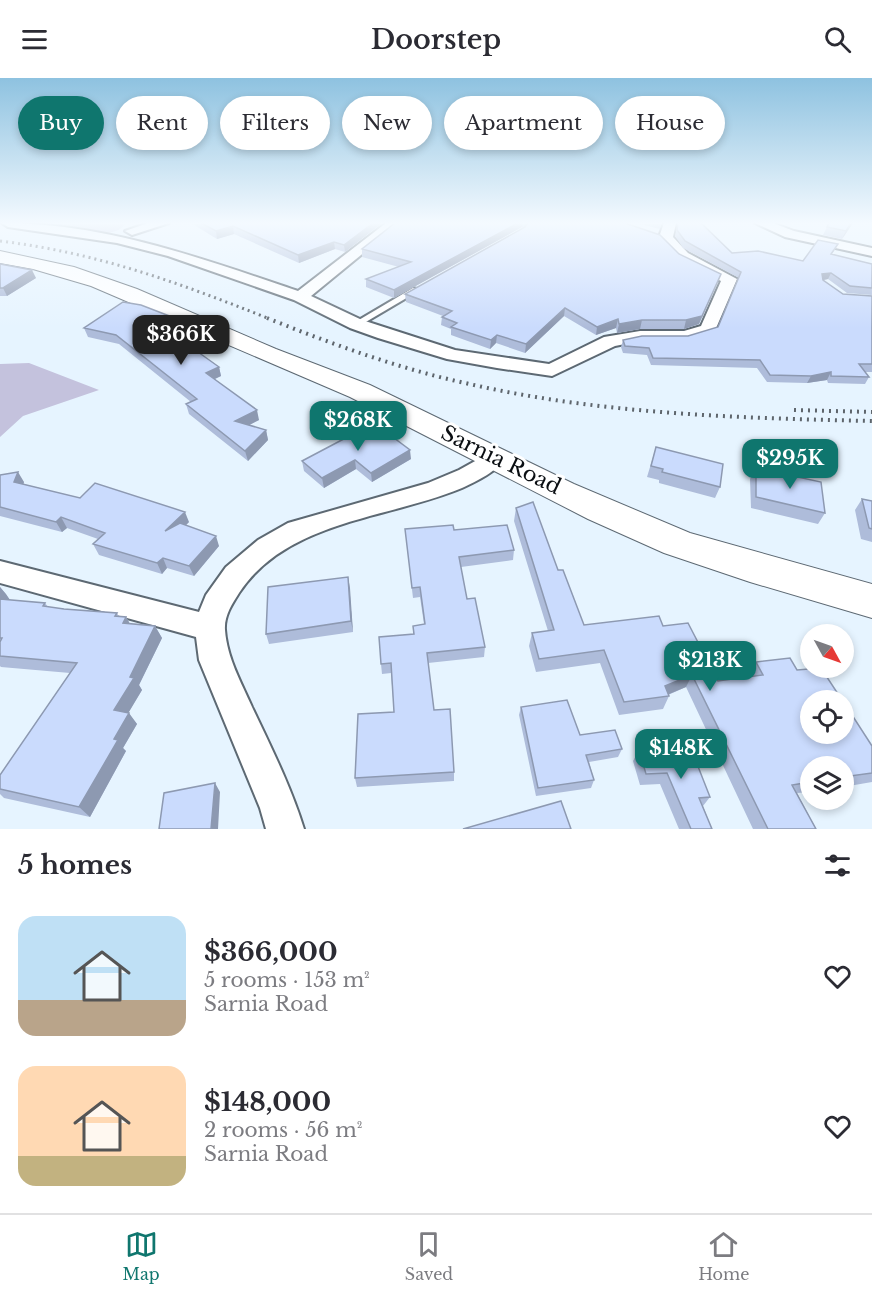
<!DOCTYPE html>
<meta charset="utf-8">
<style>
body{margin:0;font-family:"Libre Baskerville",serif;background:#f2f2f3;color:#2b2b33;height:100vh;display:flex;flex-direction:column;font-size:22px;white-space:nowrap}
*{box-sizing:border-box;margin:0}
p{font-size:20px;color:#7c7c81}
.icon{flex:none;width:33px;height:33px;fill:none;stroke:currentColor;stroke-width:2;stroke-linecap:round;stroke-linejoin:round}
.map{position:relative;height:751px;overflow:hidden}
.sheet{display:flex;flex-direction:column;background:#fff;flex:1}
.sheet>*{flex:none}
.hud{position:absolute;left:18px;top:18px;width:837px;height:54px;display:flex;gap:12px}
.needle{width:39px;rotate:130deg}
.controls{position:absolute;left:800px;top:546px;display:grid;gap:12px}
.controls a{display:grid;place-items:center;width:54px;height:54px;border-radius:50%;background:#fff;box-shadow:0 3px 9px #0003;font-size:30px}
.price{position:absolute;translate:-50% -51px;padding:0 14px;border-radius:12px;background:#0f766e;color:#fff;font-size:20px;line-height:39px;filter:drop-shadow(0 2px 3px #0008)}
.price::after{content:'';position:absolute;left:50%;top:36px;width:18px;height:14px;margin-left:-9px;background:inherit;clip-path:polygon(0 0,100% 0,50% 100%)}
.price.on{background:#222;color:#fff}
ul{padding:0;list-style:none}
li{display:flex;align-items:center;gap:18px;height:150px;padding:0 18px}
li span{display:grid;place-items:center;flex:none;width:168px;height:120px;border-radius:18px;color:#555}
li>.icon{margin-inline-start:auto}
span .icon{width:72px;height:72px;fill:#fffc;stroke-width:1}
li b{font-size:26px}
h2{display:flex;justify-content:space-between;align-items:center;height:72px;padding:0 18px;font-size:26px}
.tag{padding:0 21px;border-radius:27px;background:#fff;box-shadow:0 3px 9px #0003;font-size:21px;line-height:54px}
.tag.on{background:#0f766e;color:#fff}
header{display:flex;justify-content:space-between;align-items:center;height:78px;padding:0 18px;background:#fff;font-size:27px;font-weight:600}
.tab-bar{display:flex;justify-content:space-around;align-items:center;height:84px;border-top:2px solid #e1e1e2;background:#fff;font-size:16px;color:#7c7c81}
.tab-bar a{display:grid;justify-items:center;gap:3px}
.tab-bar .on{color:#0f766e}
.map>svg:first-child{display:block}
.green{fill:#c4c2dd}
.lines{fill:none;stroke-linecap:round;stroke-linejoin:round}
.lane-casing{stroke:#5d6973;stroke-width:4}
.street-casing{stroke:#5d6973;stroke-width:4}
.secondary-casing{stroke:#5d6973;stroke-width:2}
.lane{fill:#fff;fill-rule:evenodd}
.street{fill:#fff;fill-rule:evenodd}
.secondary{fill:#fff;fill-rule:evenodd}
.rail-far1{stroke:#5e656c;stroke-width:3;stroke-dasharray:2 4;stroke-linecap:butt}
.rail{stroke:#5e656c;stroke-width:4;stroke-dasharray:2 5;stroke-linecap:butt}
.wall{fill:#aebcda}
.shaded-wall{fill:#8d99b1}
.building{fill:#cadbfd;stroke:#8d99b1;stroke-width:1.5}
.labels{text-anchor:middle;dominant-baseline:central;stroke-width:6;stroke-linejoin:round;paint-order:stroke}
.street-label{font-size:21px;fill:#0a0e12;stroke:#fff}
</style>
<header><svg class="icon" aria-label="menu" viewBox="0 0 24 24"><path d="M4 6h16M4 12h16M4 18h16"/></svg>Doorstep<svg class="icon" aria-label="search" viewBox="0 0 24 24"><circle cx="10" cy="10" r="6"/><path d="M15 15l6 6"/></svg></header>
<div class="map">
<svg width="872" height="751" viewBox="0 0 872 751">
<rect width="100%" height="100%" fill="#e6f4ff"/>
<path class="green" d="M 46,145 L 126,145 C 113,166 66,149 46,145 Z
M 29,285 L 99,312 L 23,338 L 0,359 L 0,286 Z"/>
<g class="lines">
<defs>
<path id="lane" d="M 413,210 L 420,212 L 359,248 L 353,248 L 352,246 Z"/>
<path id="street" d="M 2,145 C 105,145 201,180 298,213 L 386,145 L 400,145 L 311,218 L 362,242 L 455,272 L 549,286 L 604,259 L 640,253 L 684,253 L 701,248 L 721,203 C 699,192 669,183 659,159 L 664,145 L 676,145 L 673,159 L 688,175 L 737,201 L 714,255 L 685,263 L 640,263 L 615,268 L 552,298 L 497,290 L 447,281 L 378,260 L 350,250 L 294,222 L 168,178 L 117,165 L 8,149 Z
M 148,145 L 169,145 L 132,157 L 125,153 Z
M 755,145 L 773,145 L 794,153 L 872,170 L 872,178 L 785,159 Z
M 495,372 L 503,374 L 506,379 C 498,393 477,403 462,410 C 388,441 287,442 239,515 C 232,526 224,538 225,552 C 227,580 241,604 252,629 C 271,669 291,709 304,751 L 266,751 L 260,730 L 199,582 L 196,559 L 0,505 L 0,483 L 199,534 L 206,517 L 226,489 L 258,462 L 288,445 L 428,405 L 459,392 Z"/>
<path id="secondary" d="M 0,173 L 74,189 L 137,211 L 276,271 L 370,307 L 574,406 L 690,455 L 872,506 L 872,540 L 750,504 L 664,475 L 588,441 L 350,319 L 91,208 L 33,191 L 0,185 Z"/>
</defs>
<use href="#lane" class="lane-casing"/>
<use href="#street" class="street-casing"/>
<use href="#secondary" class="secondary-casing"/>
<use href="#lane" class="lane"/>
<use href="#street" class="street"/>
<use href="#secondary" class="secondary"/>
<path class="rail-far1" d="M 0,163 C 99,175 179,205 270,241"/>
<path class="rail" d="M 267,240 C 332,266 397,290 465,305 C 598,336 736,340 872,343
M 794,332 L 872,334"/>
</g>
<path class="wall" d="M 191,145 L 382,145 L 345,174 L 335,171 L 299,185 L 234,156 L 217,161 Z
M 395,145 L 625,145 L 679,176 L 721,196 L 699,246 L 684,251 L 640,251 L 617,255 L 616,250 L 596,257 L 564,238 L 525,275 L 496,265 L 490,271 L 451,257 L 451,251 L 441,247 L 442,239 L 443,238 L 406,224 L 405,216 L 523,150 L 522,149 L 394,220 L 366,209 L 366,201 L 399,189 L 362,179 L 362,171 Z
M 636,145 L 661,145 L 660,151 Z
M 678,145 L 732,175 L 803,183 L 838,166 L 832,176 L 872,186 L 872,217 L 847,215 L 828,201 L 823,202 L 843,216 L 872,218 L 872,294 L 865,294 L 869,299 L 865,306 L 828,305 L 827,302 L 807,305 L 767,304 L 757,290 L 651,287 L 647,277 L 623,275 L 621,269 L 623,262 L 688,258 L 718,249 L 739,200 L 683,170 L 675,158 Z
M 829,145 L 853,145 L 842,161 L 823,157 Z
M 0,186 L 36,200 L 7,218 L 0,218 Z
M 84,250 L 203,256 L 206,265 L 193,271 L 219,289 L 221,298 L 215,301 L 259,342 L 249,347 L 266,352 L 268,362 L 248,383 L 189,336 L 186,326 L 191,324 L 119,266 L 88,259 Z
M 656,369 L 720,409 L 715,420 L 659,405 L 659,402 L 647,399 Z
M 411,381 L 372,404 L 356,391 L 324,410 L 304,393 L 302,383 Z
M 756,390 L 825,435 L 818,446 L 751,430 L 750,401 Z
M 0,397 L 24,404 L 23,406 L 80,420 L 189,444 L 186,447 L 219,468 L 194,498 L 167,490 L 162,496 L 99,477 L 93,466 L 98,461 L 67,450 L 62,454 L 0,438 Z
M 862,421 L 872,423 L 872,464 L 861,461 L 855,432 Z
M 516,430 L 558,492 L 584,547 L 663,548 L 718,603 L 749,599 L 748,596 L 756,584 L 797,592 L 872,668 L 872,704 L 843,709 L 843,688 L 810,688 L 810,714 L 797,715 L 816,751 L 753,751 L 686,609 L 668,617 L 669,618 L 663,631 L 619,637 L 600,585 L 536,594 L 529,568 L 532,555 L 548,553 L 514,443 Z
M 405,451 L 454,452 L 514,472 L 513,482 L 461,489 L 467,521 L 485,569 L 484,579 L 428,585 L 434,632 L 454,694 L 454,703 L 357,709 L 355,700 L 394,634 L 391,595 L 382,596 L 381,586 L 413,556 L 413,548 L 424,546 L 420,519 L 413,520 Z
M 348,499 L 353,554 L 269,566 L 266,556 Z
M 0,509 L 10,522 L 45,525 L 48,529 L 64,531 L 117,535 L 119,539 L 126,539 L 130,546 L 155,548 L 162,560 L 139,607 L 142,612 L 128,635 L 137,646 L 123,670 L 126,673 L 90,739 L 4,720 L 0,716 L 0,697 L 70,595 L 1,589 L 0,588 Z
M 521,629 L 580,657 L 622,671 L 618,679 L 589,684 L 594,702 L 591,710 L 536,718 L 519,637 Z
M 639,672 L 710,719 L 703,728 L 712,751 L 679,751 L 660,706 L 640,707 L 633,683 Z"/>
<path class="shaded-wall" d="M 373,145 L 382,145 L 345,174 L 344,167 Z
M 518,145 L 523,145 L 522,149 L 394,220 L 394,212 Z
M 851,145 L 853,145 L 842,161 L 846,153 Z
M 233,148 L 234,156 L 217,161 L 216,153 Z
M 334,164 L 335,171 L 299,185 L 298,177 Z
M 32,192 L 36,200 L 7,218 L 3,210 Z
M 831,195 L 828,201 L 819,203 L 822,196 Z
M 721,196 L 699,246 L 684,251 L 686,242 Z
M 565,230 L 564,238 L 525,275 L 526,266 Z
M 618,241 L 616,250 L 596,257 L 597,249 Z
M 642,242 L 640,251 L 617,255 L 619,246 Z
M 203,256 L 206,265 L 187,273 L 184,264 Z
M 497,257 L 496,265 L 490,271 L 491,262 Z
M 219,289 L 221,298 L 208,304 L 206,295 Z
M 831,294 L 827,302 L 807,305 L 811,298 Z
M 257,332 L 259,342 L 238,353 L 235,343 Z
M 266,352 L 268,362 L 248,383 L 245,373 Z
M 410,372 L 411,381 L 372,404 L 371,395 Z
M 355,382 L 356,391 L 324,410 L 322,400 Z
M 18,394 L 24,404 L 21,414 L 14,404 Z
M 185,434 L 189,444 L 170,463 L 165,453 Z
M 61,439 L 67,450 L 62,454 L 56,444 Z
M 216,458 L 219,468 L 194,498 L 189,488 Z
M 163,480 L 167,490 L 162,496 L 157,485 Z
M 348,499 L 350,510 L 353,554 L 351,543 Z
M 0,509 L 6,516 L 12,525 L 0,525 Z
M 126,539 L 133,551 L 123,545 Z
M 155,548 L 162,560 L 139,607 L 142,612 L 123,644 L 114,632 L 130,599 Z
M 692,597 L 686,609 L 662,619 L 665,608 Z
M 129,635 L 137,646 L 123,670 L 126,673 L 90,739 L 79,729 L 114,661 Z
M 215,705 L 220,714 L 218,751 L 211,751 Z"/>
<path class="building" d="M 201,145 L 373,145 L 344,167 L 334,164 L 298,177 L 233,148 L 216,153 Z
M 395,145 L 518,145 L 394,212 L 366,201 L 411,184 L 362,171 Z
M 526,145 L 625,145 L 660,157 L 679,176 L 721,196 L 702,238 L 686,242 L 642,242 L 619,246 L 618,241 L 597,249 L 565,230 L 526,266 L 497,257 L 491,262 L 451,249 L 457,245 L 442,239 L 452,233 L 405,216 L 525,149 L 527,146 Z
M 678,145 L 701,145 L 732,175 L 758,173 L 803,183 L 818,162 L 838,166 L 831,176 L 872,186 L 872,210 L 850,208 L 831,195 L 822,196 L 823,202 L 843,216 L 872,218 L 872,286 L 859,286 L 869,299 L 831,298 L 831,294 L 811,298 L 770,297 L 760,282 L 653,280 L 649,270 L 625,268 L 623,262 L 642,258 L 688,258 L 718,249 L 741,194 L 685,163 L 677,152 Z
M 829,145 L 851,145 L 846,153 L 827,149 Z
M 0,186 L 32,192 L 3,210 L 0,210 Z
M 123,224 L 141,227 L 185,244 L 203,256 L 184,264 L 219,289 L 206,295 L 257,332 L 235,343 L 266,352 L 245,373 L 186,326 L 197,321 L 116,257 L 84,250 Z
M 374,345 L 410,372 L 371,395 L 355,382 L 322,400 L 302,383 Z
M 656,369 L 723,386 L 720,409 L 662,394 L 663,391 L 651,388 Z
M 756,390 L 821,404 L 825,435 L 756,419 Z
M 18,394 L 14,404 L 80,420 L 95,405 L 185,434 L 165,453 L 180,445 L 216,458 L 189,488 L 163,480 L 157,485 L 93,466 L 105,455 L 61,439 L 56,444 L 0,429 L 0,397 Z
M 862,421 L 872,423 L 872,451 L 869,450 Z
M 533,424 L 558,492 L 563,492 L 584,547 L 659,538 L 663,548 L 688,545 L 718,603 L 763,597 L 756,584 L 790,580 L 797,592 L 821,590 L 842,622 L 810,622 L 810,656 L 843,656 L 843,623 L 872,668 L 872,695 L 843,699 L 843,688 L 810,688 L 810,704 L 792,707 L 816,751 L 768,751 L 692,597 L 665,608 L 669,618 L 624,624 L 604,572 L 539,581 L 532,555 L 554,552 L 516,430 Z
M 453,447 L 454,452 L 507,447 L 514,472 L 459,479 L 467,521 L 475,520 L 485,569 L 427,575 L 434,632 L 450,631 L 454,694 L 355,700 L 358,636 L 394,634 L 391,585 L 381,586 L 379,559 L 414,556 L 413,548 L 425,546 L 420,509 L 412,510 L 405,451 Z
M 348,499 L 351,543 L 266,556 L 268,509 Z
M 0,521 L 45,525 L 43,528 L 64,531 L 117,535 L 115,538 L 126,539 L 123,545 L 155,548 L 130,599 L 134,600 L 114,632 L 129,635 L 114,661 L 118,662 L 79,729 L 0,711 L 0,697 L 77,585 L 0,578 L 0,564 L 2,560 L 0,560 Z
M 567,622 L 580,657 L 615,652 L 622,671 L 586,677 L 594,702 L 538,710 L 521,629 Z
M 690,668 L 710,719 L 699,720 L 712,751 L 691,751 L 667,695 L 646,696 L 639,672 Z
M 215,705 L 211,751 L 159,751 L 164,715 Z
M 561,723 L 571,751 L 463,751 Z"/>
<linearGradient id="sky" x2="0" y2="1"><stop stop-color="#8ec2e0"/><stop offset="0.58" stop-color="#f4faff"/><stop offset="1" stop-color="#f4faff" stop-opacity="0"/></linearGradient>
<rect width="872" height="250" fill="url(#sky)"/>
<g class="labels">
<g class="street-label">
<text transform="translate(501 382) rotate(26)">Sarnia Road</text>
</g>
</g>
</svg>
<div class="controls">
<a><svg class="needle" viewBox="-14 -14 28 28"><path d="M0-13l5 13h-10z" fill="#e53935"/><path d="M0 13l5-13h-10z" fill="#7c7c81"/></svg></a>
<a><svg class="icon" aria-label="locate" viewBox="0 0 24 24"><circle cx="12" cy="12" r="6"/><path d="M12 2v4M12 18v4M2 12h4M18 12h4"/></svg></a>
<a><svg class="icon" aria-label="layers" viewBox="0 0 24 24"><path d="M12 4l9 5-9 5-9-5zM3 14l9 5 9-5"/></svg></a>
</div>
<b class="price on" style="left:181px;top:288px">$366K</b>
<b class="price" style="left:358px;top:374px">$268K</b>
<b class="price" style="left:790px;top:412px">$295K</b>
<b class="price" style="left:710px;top:614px">$213K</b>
<b class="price" style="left:681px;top:702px">$148K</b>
<div class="hud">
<a class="tag on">Buy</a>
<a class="tag">Rent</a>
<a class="tag">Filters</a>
<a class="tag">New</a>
<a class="tag">Apartment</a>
<a class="tag">House</a>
</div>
</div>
<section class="sheet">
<h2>5 homes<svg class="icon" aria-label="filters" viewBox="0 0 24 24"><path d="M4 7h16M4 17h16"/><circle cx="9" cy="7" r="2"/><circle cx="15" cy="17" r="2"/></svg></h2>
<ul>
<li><span style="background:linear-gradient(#bfe0f5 70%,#b9a48a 0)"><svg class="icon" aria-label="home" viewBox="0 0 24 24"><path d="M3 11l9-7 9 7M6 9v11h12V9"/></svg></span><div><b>$366,000</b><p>5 rooms · 153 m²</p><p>Sarnia Road</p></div><svg class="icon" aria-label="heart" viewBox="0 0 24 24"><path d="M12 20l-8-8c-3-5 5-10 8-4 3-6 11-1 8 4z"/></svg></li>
<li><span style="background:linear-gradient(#ffd9b3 75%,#c2b280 0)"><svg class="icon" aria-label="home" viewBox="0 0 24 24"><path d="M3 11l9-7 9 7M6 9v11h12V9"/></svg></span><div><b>$148,000</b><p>2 rooms · 56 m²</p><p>Sarnia Road</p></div><svg class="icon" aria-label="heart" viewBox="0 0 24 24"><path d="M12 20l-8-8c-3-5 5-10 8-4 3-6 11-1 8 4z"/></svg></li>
</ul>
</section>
<nav class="tab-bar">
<a class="on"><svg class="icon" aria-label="map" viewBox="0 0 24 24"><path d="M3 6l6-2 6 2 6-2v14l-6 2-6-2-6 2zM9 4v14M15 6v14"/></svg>Map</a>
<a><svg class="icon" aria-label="saved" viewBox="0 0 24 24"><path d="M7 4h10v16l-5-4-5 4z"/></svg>Saved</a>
<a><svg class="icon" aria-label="home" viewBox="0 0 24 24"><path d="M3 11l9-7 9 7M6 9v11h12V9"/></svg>Home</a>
</nav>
